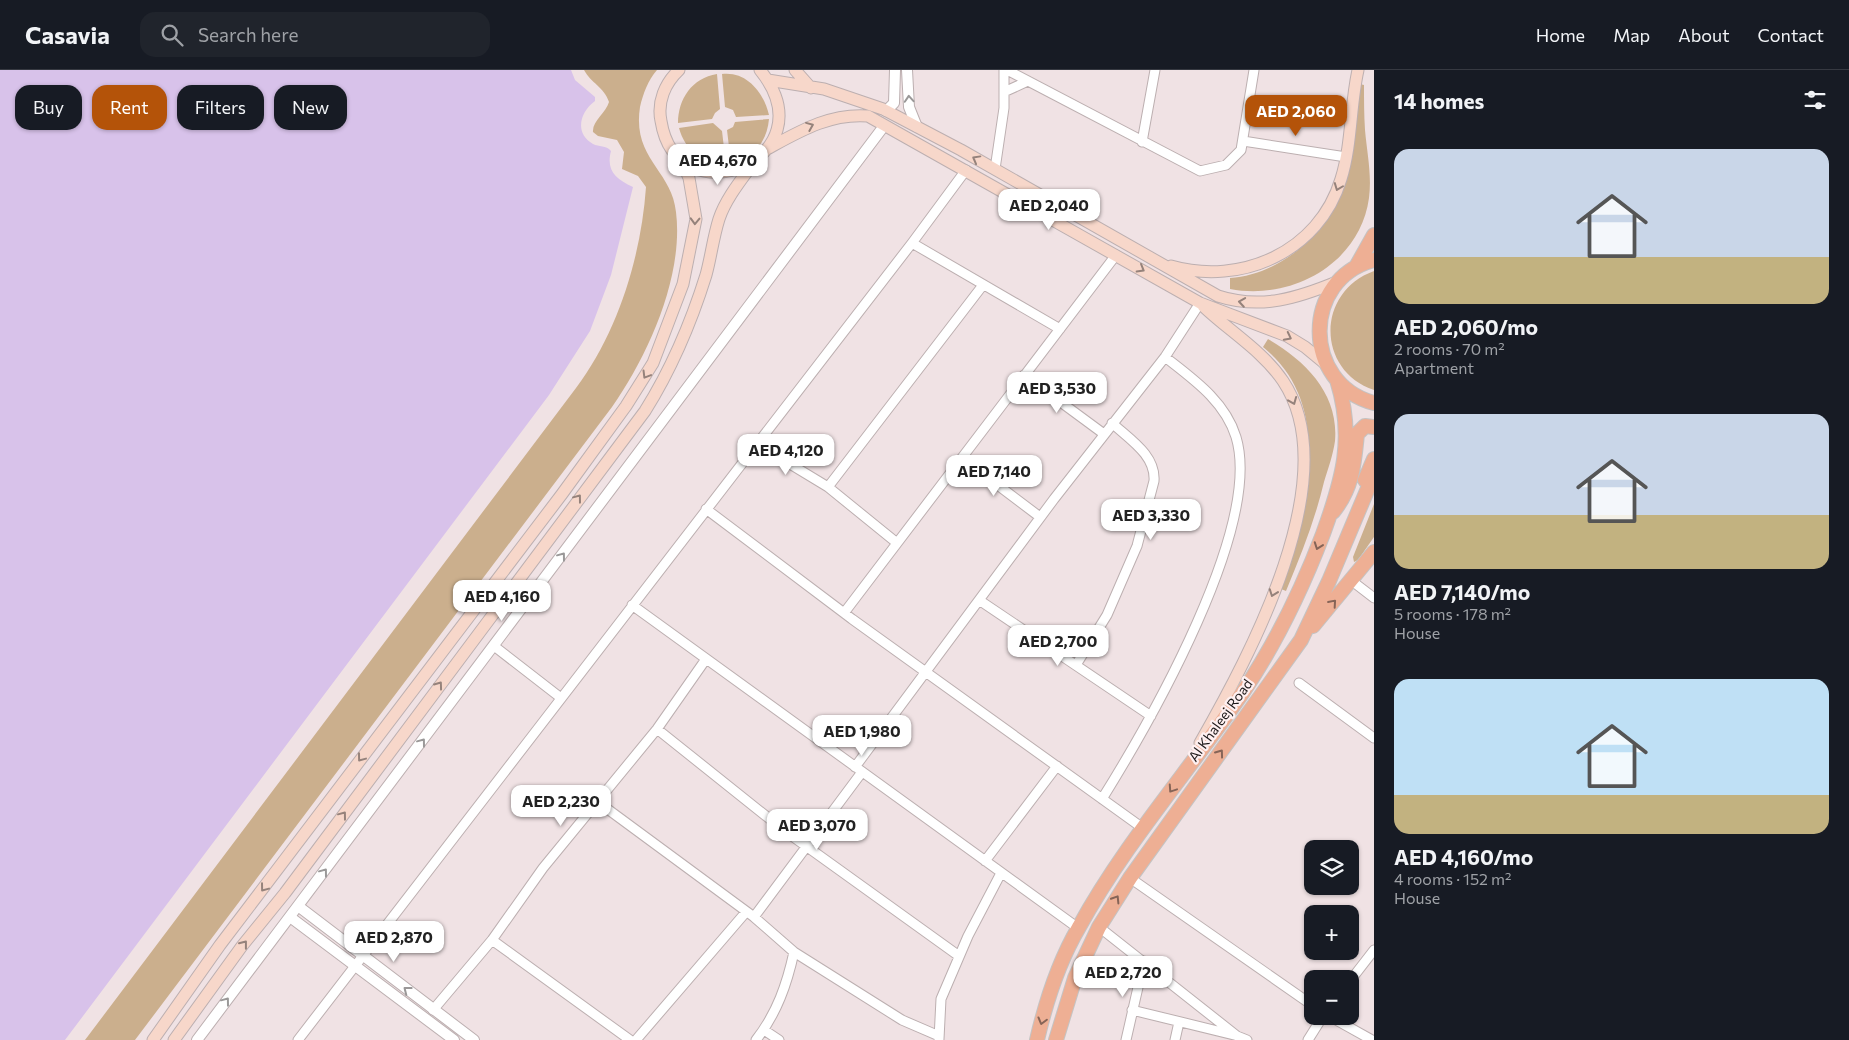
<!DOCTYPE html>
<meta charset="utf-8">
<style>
body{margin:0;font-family:Commissioner,sans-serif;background:#20242c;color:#f1f3f6;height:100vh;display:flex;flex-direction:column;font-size:19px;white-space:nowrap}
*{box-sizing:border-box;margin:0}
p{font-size:16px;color:#9ea1a6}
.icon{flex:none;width:28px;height:28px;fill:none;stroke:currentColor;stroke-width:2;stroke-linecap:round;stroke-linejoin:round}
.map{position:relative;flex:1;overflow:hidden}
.side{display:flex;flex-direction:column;background:#171b24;width:475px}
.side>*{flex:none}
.hud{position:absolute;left:15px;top:15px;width:475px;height:45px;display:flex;gap:10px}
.controls{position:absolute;left:1304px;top:770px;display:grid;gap:10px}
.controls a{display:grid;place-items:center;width:55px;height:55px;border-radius:10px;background:#171b24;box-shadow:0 1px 4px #0004;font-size:25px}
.price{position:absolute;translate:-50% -42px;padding:0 11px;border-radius:10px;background:#fff;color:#222;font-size:16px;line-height:32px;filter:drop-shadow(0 1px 2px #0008)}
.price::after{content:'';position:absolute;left:50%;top:30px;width:15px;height:11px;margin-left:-8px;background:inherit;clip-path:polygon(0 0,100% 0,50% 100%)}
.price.selected{background:#b45309;color:#fff}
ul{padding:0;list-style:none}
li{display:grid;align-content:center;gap:10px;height:265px;padding:0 20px}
li span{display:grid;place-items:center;height:155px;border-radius:15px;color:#555}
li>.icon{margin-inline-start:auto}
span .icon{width:90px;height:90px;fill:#fffc;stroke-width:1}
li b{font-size:21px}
h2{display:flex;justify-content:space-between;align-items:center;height:60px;padding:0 20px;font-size:21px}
.tag{padding:0 18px;border-radius:15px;background:#171b24;box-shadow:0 1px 4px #0004;font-size:18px;line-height:45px}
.tag.selected{background:#b45309;color:#fff}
header{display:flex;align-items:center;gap:30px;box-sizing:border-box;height:70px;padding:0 25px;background:#171b24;border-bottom:1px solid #363941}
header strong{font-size:24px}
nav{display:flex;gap:28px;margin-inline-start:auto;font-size:18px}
.search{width:350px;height:45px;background:#20242c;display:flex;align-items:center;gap:12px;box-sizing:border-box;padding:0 18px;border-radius:15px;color:#9ea1a6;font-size:19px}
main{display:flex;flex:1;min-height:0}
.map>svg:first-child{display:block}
.green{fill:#cbaf8d}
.water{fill:#d8c2ea}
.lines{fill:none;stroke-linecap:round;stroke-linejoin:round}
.minor-casing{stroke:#bcafb0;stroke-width:11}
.tertiary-casing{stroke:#bcafb0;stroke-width:12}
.secondary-casing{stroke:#bcafb0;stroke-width:13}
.primary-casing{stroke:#c4c3c3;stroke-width:16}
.minor{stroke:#fff;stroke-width:9}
.tertiary{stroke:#fff;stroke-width:10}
.secondary{stroke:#f7d7ca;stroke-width:11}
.primary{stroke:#eeaf94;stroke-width:14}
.oneway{stroke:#9a9898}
.oneway2{stroke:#95827b}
.oneway3{stroke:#866457}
.labels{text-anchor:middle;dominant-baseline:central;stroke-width:4.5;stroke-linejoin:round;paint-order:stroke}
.street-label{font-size:14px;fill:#1e1a1a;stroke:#fef0f1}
</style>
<header>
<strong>Casavia</strong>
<div class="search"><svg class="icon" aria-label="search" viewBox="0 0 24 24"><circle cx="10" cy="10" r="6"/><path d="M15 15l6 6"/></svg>Search here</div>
<nav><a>Home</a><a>Map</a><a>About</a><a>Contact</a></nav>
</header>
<main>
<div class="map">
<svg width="1374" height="970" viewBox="0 0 1374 970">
<rect width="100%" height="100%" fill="#f0e2e4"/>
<path class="green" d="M 584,0 L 657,0 C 648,10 643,24 640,37 C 632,89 672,100 676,142 C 684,206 648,286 612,337 L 135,970 L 85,970 L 576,318 C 618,262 641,187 646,117 L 638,106 L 622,99 L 624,82 L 617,70 L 598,66 L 593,62 C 592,51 606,43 609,32 C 604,17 591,13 584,0 Z
M 717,4 L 720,39 L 715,43 L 712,49 L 678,53 C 678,29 692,8 717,4 Z
M 722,4 C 747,1 764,23 769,45 L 736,47 L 733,40 L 725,37 Z
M 1360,14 L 1364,15 C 1364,30 1364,45 1365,60 C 1367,83 1372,105 1369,128 C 1360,194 1291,231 1230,219 L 1230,208 C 1280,205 1328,163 1344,116 C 1355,87 1357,46 1360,14 Z
M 769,49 C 767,72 753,89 731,94 L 727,60 L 733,57 L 735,52 Z
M 713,53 L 722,61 L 726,95 C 702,95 685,80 679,58 Z
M 1374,201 L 1374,320 C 1316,300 1316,222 1374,201 Z
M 1268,269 C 1306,291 1339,324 1335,371 C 1333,385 1328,399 1324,412 C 1315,450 1301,485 1286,521 L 1281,519 C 1302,441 1339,339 1263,277 Z
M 1374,434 L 1374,467 L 1358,490 L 1354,492 L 1353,487 Z"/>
<path class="water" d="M 0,0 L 571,0 L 575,10 L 595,27 L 595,31 C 580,42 574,63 593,74 C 599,77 606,75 611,81 C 606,100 615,109 633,117 L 611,205 L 590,261 L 549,325 L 65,970 L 0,970 Z"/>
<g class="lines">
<defs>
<path id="minor" d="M 1007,0 L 1200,101 L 1226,95 L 1241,80 L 1254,0
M 1004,22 L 1028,11
M 1243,71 L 1346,87
M 1142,72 L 1155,0
M 995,99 L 1004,38 L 1004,0
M 912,173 L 1060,259
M 1024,305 L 1104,364
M 757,374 L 828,417
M 962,388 L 1040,447
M 706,439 L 852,549 L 1144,759
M 897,473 L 828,417 L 983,215
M 1352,511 L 1374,528
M 979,530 L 1151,646
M 632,535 L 1078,858
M 844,543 L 1116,185
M 494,576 L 561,628
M 1076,595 L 1107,545 L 1137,476 L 1154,411 C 1156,385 1129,369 1112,353
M 1299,613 L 1374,668
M 657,659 L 781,758 L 959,886
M 855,697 L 1054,429 L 1165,287 L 1200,233
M 1102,729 C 1150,652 1263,456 1236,367 C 1225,331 1193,309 1165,287
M 598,732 L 754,847 L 794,882 L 902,950 L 939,966
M 985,791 L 1057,696
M 1130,808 L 1312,935
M 754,847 L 862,702
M 1099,857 L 1237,966 L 1247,970
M 492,870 L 630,970
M 1350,911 L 1374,880
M 433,940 L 492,870 L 543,798 L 657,659 L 706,589
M 1132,940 L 1234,965
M 1329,946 L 1372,970
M 764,960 L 779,970
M 939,969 L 941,929 L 968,866 L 1001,803
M 298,970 L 912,173 L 966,100
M 636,970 L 746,842
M 756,970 C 777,943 787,914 794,882
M 1126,970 L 1144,891
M 1175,970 L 1179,952
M 1308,970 L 1323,946"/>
<path id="tertiary" d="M 907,0 L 909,37 L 917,57
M 886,41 L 894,33 L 895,0
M 298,836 L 474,970
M 290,847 L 454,970
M 197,970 L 884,56"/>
<path id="secondary" d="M 679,0 C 665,13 657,32 661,51 C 677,151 832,89 760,0
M 795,0 L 811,18
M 768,10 L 824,19 L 883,39 L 961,80 L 1218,226 C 1261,240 1298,228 1339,211
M 767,79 C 800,61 830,43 868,46 L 1200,233 L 1287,266 L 1305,277 L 1328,296
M 1171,196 C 1241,216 1319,182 1341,109 C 1352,74 1350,36 1358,0
M 1200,673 C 1249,587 1347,407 1283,311 C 1263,281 1229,261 1203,236
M 153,970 L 220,875 L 562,424 L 626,336 L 653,293 L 683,214 L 696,149 L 689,108 L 680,87
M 174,970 L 242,876 L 285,823 L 645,341 C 672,298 691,253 706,205 C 711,187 713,168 719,149 C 726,128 742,109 755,91"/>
<path id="primary" d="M 1374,190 C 1301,209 1302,314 1374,333
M 1356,197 L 1374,165
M 1365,410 L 1374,389
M 1333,442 C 1353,417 1354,394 1357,364 L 1365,356 L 1374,357
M 1313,556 L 1374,482
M 1037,970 C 1046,931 1059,891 1079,857 C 1125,773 1189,701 1243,622 C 1276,573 1302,519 1323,464 C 1343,409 1355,368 1337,310
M 1056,970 L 1075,908 L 1099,857 L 1130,808 L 1301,570 L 1329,511 L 1374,404"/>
</defs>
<use href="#minor" class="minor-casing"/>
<use href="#tertiary" class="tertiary-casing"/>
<use href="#secondary" class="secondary-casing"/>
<use href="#primary" class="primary-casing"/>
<use href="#minor" class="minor"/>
<use href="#tertiary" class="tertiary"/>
<use href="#secondary" class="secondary"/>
<use href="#primary" class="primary"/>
</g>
<defs><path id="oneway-chevron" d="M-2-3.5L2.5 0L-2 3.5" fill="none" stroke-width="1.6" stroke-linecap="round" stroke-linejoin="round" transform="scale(1.25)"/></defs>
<g class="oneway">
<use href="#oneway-chevron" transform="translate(909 29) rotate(-94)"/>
<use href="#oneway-chevron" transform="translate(562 486) rotate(-53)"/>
<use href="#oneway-chevron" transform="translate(422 672) rotate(-53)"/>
<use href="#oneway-chevron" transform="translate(324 802) rotate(-53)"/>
<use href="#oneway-chevron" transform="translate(407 920) rotate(-142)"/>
<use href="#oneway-chevron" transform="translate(226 931) rotate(-53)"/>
</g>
<g class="oneway2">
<use href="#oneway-chevron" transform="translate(810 56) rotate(-22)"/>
<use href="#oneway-chevron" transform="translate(976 89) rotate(-151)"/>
<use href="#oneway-chevron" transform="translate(1338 117) rotate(111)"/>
<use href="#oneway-chevron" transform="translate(695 151) rotate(92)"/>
<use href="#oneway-chevron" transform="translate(1141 199) rotate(30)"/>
<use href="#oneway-chevron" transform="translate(1242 232) rotate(-171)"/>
<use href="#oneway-chevron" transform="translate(1288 267) rotate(27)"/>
<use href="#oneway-chevron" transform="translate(646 305) rotate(121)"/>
<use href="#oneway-chevron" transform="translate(1293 331) rotate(68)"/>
<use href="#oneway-chevron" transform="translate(578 428) rotate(-53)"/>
<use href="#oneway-chevron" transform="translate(1273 523) rotate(110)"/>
<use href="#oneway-chevron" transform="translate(439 615) rotate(-54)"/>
<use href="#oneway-chevron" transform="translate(361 688) rotate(127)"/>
<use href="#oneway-chevron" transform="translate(343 745) rotate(-53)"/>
<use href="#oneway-chevron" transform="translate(264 818) rotate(127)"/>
<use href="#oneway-chevron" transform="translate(244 874) rotate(-52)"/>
</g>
<g class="oneway3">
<use href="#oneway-chevron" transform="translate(1318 476) rotate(110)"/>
<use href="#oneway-chevron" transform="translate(1333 533) rotate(-49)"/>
<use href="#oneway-chevron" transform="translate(1220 683) rotate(-54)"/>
<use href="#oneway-chevron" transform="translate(1172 719) rotate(124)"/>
<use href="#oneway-chevron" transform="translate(1116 829) rotate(-58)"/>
<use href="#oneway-chevron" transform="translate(1042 951) rotate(105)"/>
</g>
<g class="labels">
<g class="street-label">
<text transform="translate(1220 650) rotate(-54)">Al Khaleej Road</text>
</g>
</g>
</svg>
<div class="controls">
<a><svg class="icon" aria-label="layers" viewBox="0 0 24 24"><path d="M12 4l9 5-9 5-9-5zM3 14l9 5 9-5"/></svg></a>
<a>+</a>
<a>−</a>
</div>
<b class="price selected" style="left:1296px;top:67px">AED 2,060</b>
<b class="price" style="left:718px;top:116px">AED 4,670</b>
<b class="price" style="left:1049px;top:161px">AED 2,040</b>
<b class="price" style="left:1057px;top:344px">AED 3,530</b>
<b class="price" style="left:786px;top:406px">AED 4,120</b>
<b class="price" style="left:994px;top:427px">AED 7,140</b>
<b class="price" style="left:1151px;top:471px">AED 3,330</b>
<b class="price" style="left:502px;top:552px">AED 4,160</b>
<b class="price" style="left:1058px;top:597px">AED 2,700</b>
<b class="price" style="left:862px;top:687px">AED 1,980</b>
<b class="price" style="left:561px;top:757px">AED 2,230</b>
<b class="price" style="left:817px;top:781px">AED 3,070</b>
<b class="price" style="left:394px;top:893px">AED 2,870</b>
<b class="price" style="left:1123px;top:928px">AED 2,720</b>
<div class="hud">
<a class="tag">Buy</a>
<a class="tag selected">Rent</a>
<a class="tag">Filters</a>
<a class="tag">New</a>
</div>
</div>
<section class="side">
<h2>14 homes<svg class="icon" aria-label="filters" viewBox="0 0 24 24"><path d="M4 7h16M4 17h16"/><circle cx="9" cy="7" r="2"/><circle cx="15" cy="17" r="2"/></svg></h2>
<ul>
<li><span style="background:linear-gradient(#c9d6e8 70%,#c2b280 0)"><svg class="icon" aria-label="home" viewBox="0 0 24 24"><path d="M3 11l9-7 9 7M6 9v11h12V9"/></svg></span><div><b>AED 2,060/mo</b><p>2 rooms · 70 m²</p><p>Apartment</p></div></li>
<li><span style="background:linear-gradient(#c9d6e8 65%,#c2b280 0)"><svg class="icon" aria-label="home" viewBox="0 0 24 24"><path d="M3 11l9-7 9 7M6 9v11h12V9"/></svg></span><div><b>AED 7,140/mo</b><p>5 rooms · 178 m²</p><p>House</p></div></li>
<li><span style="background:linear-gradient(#bfe0f5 75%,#c2b280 0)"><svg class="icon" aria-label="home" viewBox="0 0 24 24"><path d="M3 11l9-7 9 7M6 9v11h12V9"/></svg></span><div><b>AED 4,160/mo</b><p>4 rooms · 152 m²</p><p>House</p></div></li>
</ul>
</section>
</main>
